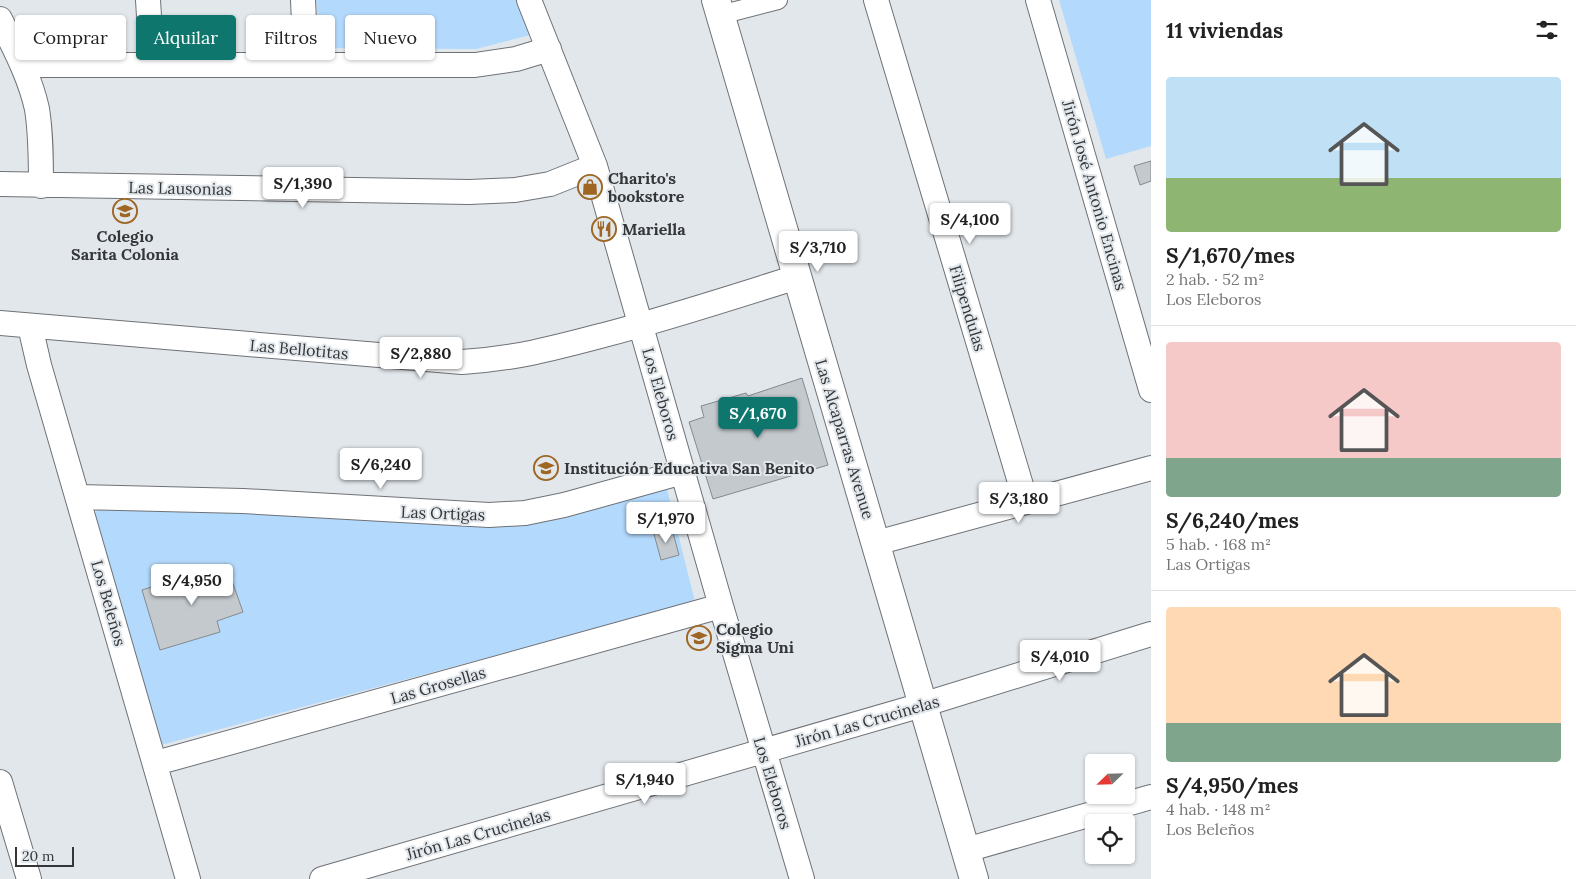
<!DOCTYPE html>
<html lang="es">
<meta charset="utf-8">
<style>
body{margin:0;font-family:Lora,serif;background:#f6f6f6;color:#222;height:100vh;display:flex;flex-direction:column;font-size:19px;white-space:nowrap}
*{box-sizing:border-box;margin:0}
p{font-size:16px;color:#767676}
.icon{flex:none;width:28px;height:28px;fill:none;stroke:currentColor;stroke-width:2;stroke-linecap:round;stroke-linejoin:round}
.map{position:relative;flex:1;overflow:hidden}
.side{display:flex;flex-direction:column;background:#fff;width:425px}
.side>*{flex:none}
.top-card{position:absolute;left:15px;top:15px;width:475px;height:45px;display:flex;gap:10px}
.needle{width:32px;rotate:247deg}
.controls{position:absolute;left:1085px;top:754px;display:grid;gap:10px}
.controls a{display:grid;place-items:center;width:50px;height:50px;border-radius:5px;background:#fff;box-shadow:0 1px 4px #0004;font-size:25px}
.scale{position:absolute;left:15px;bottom:12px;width:59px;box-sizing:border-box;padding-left:5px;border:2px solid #343638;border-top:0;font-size:14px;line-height:18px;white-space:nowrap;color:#343638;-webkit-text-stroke:4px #e2e7ec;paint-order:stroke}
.price{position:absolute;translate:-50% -42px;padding:0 11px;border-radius:5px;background:#fff;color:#222;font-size:16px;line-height:32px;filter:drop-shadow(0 1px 2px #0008)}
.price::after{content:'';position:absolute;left:50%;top:30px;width:15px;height:11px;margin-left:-8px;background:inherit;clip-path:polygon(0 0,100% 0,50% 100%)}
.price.on{background:#0f766e;color:#fff}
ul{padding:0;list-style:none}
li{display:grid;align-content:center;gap:10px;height:265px;padding:0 15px}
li+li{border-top:1px solid #e0e0e0}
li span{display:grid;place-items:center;height:155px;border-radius:5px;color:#555}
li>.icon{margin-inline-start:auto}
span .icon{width:90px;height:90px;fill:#fffc;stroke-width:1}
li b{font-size:21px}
h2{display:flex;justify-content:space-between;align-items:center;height:60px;padding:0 15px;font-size:21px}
.tag{padding:0 18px;border-radius:5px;background:#fff;box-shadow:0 1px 4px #0004;font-size:18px;line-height:45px}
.tag.on{background:#0f766e;color:#fff}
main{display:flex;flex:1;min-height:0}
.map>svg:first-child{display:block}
.green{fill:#b3d9fc}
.building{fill:#c4c9ce;stroke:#858a8e}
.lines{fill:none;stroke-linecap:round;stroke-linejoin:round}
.pedestrian-casing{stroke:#6e7277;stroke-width:20}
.minor-casing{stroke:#6e7277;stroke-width:26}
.tertiary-casing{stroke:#6e7277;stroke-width:30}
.pedestrian{stroke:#fff;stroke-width:18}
.minor{stroke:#fff;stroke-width:24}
.tertiary{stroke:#fff;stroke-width:28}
.labels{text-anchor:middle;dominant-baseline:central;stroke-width:4;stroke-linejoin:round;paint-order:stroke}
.poi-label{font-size:16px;font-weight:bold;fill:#343638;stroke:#e2e7ec;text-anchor:start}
.street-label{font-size:16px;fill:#343638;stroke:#e2e7ec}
</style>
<main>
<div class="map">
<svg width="1151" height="879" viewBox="0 0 1151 879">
<rect width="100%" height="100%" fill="#e2e7ec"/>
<path class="green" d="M 316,0 L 516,0 L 530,35 L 476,49 L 321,48 Z
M 1059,0 L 1151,0 L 1151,146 L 1106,159 Z
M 666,485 L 695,602 L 161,745 L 94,515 L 102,503 L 477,520 Z"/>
<path class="building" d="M 1151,161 L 1151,181 L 1140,185 L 1134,166 Z
M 802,378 L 828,465 L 713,499 L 689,422 L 704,417 L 701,406 L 746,393 L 748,396 Z
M 672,529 L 679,555 L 661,560 L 654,534 Z
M 226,564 L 243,612 L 217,621 L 220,632 L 160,650 L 142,590 Z"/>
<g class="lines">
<defs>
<path id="pedestrian" d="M 720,15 L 778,0"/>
<path id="minor" d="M 148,0 L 152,65
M 303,0 L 306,65
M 529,0 L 595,166 L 721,606 L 802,879
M 876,0 L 1026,502
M 1038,0 L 1151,390
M 0,19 C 14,47 30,77 37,109 C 41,134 41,160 41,186
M 23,65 L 475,65 L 516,59 L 549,49
M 0,184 L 469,192 L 515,190 L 550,184 L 595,166
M 0,323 L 462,362 C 514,359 555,348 604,335 C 669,318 733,297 797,277
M 30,326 L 39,365 L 188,879
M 79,497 L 243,501 L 489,515 L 525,513 L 564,505 L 683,472
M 876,543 L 1151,468
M 156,763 L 721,606
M 0,782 L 29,879
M 966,850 L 1151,797
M 322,879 L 922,705 L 1151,634"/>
<path id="tertiary" d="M 716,0 L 974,879"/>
</defs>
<use href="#pedestrian" class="pedestrian-casing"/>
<use href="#minor" class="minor-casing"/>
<use href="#tertiary" class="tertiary-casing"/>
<use href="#pedestrian" class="pedestrian"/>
<use href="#minor" class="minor"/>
<use href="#tertiary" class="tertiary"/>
</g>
<defs>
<symbol id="shop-ring" viewBox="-11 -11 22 22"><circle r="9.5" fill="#e2e7ec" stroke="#9e6622" stroke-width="1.5"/><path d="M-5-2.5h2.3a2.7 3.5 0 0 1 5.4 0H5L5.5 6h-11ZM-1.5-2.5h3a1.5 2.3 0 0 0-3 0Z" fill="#9e6622"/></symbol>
<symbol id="school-ring" viewBox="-11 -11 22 22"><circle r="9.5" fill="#e2e7ec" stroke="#9e6622" stroke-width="1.5"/><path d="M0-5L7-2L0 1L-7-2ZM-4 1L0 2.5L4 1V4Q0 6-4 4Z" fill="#9e6622"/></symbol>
<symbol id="restaurant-ring" viewBox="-11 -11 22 22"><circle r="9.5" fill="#e2e7ec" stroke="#9e6622" stroke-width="1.5"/><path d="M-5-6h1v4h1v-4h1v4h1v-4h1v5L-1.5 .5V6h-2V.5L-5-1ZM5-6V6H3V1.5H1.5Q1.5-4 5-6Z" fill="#9e6622"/></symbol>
</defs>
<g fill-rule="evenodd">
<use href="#shop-ring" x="576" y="173" width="28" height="28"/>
<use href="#school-ring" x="111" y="197" width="28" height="28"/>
<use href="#restaurant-ring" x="590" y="215" width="28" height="28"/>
<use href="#school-ring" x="532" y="454" width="28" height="28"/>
<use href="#school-ring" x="685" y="624" width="28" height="28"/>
</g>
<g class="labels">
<g class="poi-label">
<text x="608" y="178">Charito's<tspan x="608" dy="18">bookstore</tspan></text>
<text x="622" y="229">Mariella</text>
<text x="125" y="236" text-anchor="middle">Colegio<tspan x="125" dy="18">Sarita Colonia</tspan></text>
<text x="564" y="468">Institución Educativa San Benito</text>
<text x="716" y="629">Colegio<tspan x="716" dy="18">Sigma Uni</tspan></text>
</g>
<g class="street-label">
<text transform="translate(180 188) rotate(1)">Las Lausonias</text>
<text transform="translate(1095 195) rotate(74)">Jirón José Antonio Encinas</text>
<text transform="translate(968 308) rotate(73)">Filipendulas</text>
<text transform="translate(299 349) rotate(5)">Las Bellotitas</text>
<text transform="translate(661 394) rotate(74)">Los Eleboros</text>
<text transform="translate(845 439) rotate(73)">Las Alcaparras Avenue</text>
<text transform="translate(443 513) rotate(2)">Las Ortigas</text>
<text transform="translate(109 603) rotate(74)">Los Beleños</text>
<text transform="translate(438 685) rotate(-16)">Las Grosellas</text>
<text transform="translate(867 721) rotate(-16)">Jirón Las Crucinelas</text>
<text transform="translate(773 783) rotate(73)">Los Eleboros</text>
<text transform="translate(478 834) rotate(-16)">Jirón Las Crucinelas</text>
</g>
</g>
</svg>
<div class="controls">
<a><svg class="needle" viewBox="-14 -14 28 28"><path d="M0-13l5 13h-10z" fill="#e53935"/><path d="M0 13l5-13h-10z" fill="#767676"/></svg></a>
<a><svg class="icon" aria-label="locate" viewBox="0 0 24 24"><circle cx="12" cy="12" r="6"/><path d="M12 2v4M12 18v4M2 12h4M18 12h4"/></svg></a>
</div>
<div class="scale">20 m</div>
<b class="price" style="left:303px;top:209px">S/1,390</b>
<b class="price" style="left:970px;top:245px">S/4,100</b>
<b class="price" style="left:818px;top:273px">S/3,710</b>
<b class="price" style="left:421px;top:379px">S/2,880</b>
<b class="price on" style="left:758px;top:439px">S/1,670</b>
<b class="price" style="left:381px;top:490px">S/6,240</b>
<b class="price" style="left:1019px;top:524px">S/3,180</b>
<b class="price" style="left:666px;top:544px">S/1,970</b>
<b class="price" style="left:192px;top:606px">S/4,950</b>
<b class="price" style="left:1060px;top:682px">S/4,010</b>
<b class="price" style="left:645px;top:805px">S/1,940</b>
<div class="top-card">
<a class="tag">Comprar</a>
<a class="tag on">Alquilar</a>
<a class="tag">Filtros</a>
<a class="tag">Nuevo</a>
</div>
</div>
<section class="side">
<h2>11 viviendas<svg class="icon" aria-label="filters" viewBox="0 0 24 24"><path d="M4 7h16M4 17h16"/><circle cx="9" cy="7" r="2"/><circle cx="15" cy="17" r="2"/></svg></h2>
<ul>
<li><span style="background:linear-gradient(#bfe0f5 65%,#8fb573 0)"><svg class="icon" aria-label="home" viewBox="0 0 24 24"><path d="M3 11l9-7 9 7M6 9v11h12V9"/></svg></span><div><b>S/1,670/mes</b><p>2 hab. · 52 m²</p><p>Los Eleboros</p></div></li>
<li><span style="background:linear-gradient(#f6c9c9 75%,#7fa58c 0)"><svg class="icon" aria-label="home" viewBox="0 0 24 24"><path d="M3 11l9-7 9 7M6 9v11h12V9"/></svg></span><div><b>S/6,240/mes</b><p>5 hab. · 168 m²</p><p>Las Ortigas</p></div></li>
<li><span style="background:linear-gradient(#ffd9b3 75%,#7fa58c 0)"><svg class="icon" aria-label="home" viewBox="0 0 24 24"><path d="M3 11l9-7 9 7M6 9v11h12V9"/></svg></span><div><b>S/4,950/mes</b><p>4 hab. · 148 m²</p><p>Los Beleños</p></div></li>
</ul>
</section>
</main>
